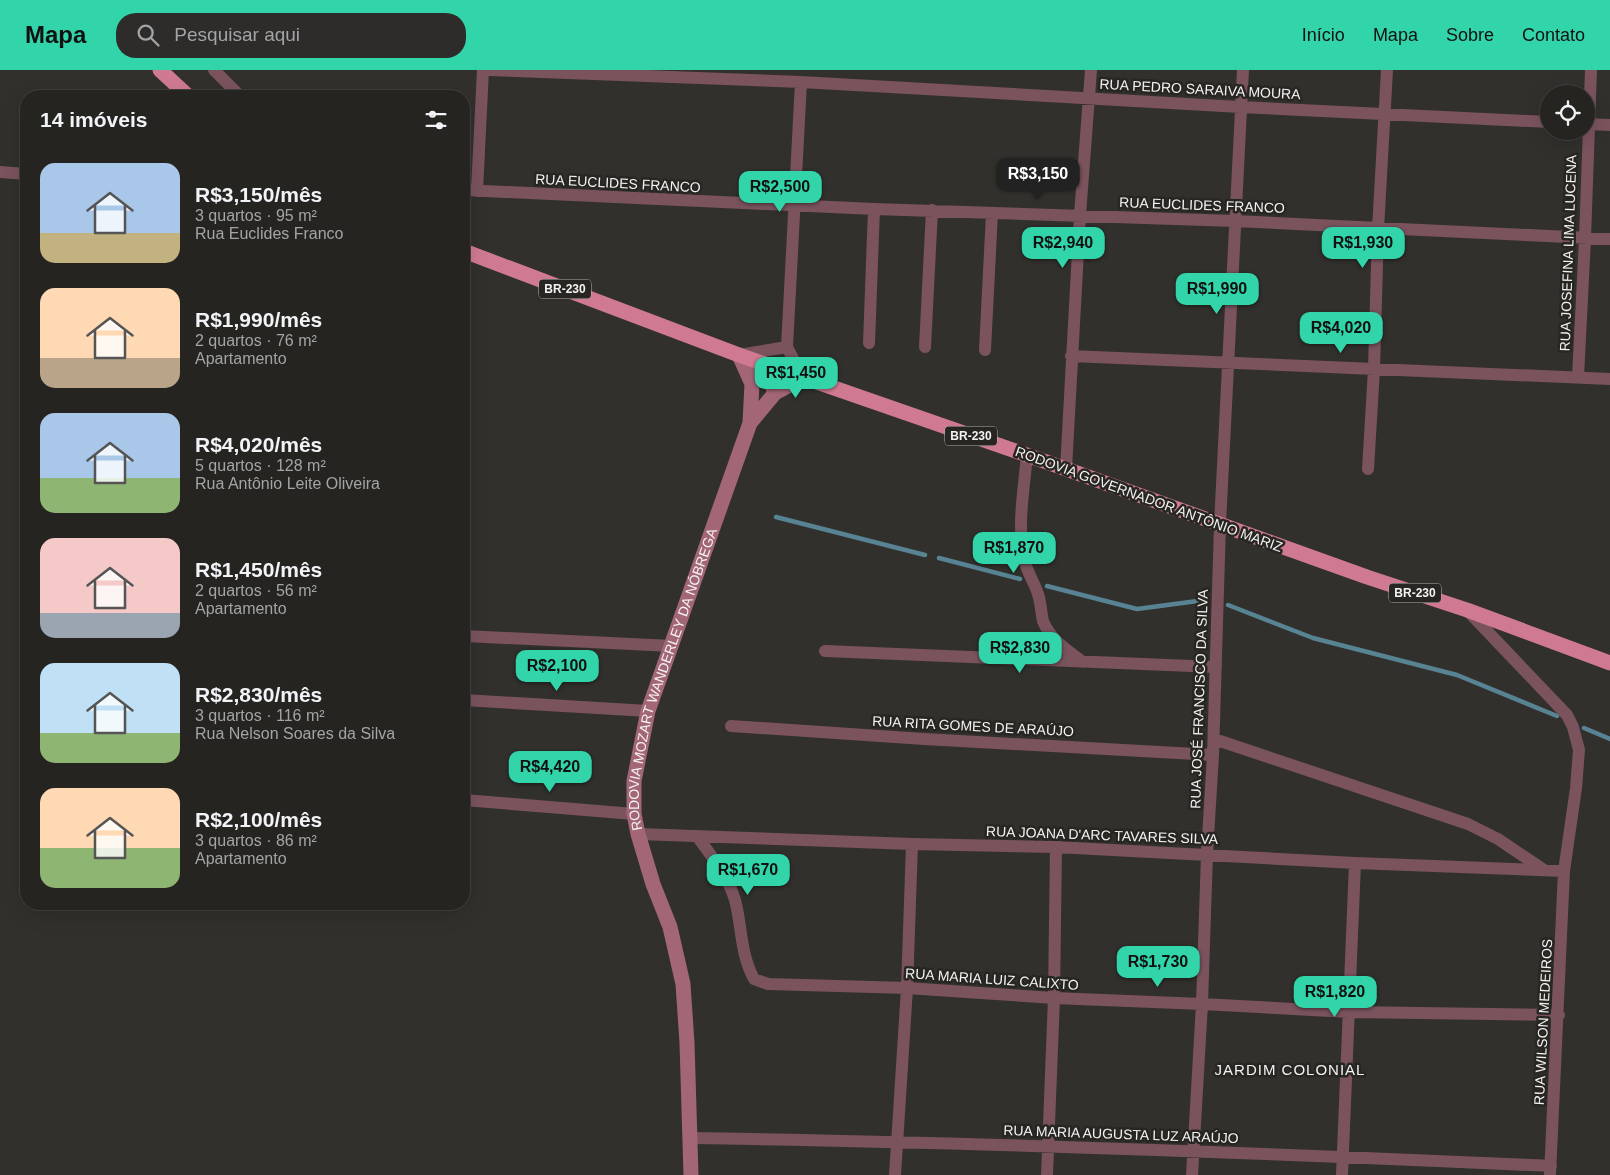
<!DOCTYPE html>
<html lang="pt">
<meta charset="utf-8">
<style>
body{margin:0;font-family:Helvetica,sans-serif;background:#2d2c2a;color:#f1f3f6;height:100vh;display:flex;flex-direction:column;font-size:19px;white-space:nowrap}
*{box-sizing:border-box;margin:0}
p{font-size:16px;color:#a3a4a5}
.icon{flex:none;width:28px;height:28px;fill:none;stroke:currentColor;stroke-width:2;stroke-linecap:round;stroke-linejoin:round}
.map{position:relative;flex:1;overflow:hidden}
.sheet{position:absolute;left:20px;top:20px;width:450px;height:820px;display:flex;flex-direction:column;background:#252421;border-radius:20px;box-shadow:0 5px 20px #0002,0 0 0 1px #42413f}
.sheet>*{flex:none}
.buttons{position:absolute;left:1540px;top:15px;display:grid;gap:10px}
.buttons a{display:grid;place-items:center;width:55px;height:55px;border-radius:50%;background:#252421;box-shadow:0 5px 20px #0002,0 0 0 1px #42413f;font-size:25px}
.price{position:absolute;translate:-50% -42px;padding:0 11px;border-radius:10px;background:#32d4a9;color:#111;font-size:16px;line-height:32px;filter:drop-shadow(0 1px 2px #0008)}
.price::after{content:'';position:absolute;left:50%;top:30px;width:15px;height:11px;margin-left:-8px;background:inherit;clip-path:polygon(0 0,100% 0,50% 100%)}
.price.on{background:#222;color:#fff}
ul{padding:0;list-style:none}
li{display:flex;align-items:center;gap:15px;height:125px;padding:0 20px}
li span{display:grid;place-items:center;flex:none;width:140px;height:100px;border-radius:15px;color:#555}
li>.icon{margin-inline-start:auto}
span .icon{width:60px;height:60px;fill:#fffc;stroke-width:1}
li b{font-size:21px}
h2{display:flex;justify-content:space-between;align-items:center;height:60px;padding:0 20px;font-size:21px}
header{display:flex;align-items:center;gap:30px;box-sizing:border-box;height:70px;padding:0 25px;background:#32d4a9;color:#111}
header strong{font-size:24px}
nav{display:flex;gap:28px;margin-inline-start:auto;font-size:18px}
.search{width:350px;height:45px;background:#2d2c2a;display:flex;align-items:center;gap:12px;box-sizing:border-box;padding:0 18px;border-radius:20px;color:#a3a4a5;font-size:19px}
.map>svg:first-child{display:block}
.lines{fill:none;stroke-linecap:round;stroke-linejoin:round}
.stream{stroke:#588393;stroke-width:4.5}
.minor{stroke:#7a535d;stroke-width:12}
.secondary{stroke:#a36676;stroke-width:15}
.trunk{stroke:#d07a92;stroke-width:15}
.labels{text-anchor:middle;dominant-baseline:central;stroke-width:5;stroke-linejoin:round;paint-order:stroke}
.shield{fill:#272622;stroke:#b6b5b2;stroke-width:1}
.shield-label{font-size:12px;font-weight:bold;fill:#f3f2f0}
.street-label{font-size:14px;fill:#f3f2f0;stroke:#272622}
.neighbourhood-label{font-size:15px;letter-spacing:1px;fill:#f3f2f0;stroke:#272622}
</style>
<header>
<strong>Mapa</strong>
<div class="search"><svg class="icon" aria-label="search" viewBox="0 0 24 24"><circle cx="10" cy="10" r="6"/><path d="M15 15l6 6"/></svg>Pesquisar aqui</div>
<nav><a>Início</a><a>Mapa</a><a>Sobre</a><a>Contato</a></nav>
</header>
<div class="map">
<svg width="1610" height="1105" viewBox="0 0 1610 1105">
<rect width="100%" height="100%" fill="#31302c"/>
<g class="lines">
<path class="stream" d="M 776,447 L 925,485
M 939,488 L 1020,509
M 1047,516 L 1137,539 L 1205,530
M 1228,535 L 1313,568 L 1457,605 L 1557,646
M 1584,658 L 1610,669"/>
<path class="minor" d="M 214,0 L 240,26
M 490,0 L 801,12 L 1240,37 L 1549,52
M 801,12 L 787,277 L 803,308
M 1586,54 L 1610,55
M 0,102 L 26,104
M 464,120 L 874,139 L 1235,151 L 1610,169
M 477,121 L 483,0
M 869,273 L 874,139
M 925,277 L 932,140
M 985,280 L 992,143
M 739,285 L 787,277
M 1071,286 L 1610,309
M 1578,307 L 1585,169 L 1591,0
M 1027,385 C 1024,418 1017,456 1024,489 C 1027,502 1034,512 1038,524 C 1041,533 1041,542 1043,551 C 1049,568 1069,582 1083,592
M 1066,399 L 1080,145 L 1091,0
M 1368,399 L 1374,299 L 1378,159 L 1387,0
M 1467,540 L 1567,645 L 1573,657 L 1579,680 L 1576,718 L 1564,801 L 1550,1105
M 464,566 L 672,576
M 825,581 L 1216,597
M 464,630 L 648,641
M 731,656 L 924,669 L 1213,685
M 1214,669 L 1468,754 L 1498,769 L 1544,800
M 464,730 L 634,744
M 638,764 L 912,774 L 1056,777 L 1355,793 L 1564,801
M 697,766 C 711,786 728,806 735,830 C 742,856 740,883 754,909 L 768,914 L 907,918 L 1054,928 L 1202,934 L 1349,942 L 1559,945
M 690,1068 C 977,1072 1264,1083 1551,1096
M 895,1105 L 907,918 L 912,774
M 1047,1105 L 1054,928 L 1056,777
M 1192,1105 L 1202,934 L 1207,784 L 1213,685 L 1220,454 L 1243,0
M 1342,1105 L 1355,793"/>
<g class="secondary">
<path d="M 741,287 C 755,298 770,306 775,323"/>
<path d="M 750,353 L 775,323 L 803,308"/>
<path id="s1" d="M 691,1105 L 687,973 L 683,914 L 670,857 L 653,814 L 638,764 L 634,744 L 634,711 L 648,641 L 750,353 L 752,314 L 739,285"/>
</g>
<path class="trunk" d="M 160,0 L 188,26
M 464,181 L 739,285 L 1027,385 L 1367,507 L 1467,540 L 1610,593"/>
</g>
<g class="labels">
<g class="shield">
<rect x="539" y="209.5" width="52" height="19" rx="4"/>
<rect x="945" y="356.5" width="52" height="19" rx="4"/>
<rect x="1389" y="513.5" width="52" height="19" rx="4"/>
</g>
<g class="shield-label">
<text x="565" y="219">BR-230</text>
<text x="971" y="366">BR-230</text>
<text x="1415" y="523">BR-230</text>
</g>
<g class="street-label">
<text transform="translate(1200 19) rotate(3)">RUA PEDRO SARAIVA MOURA</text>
<text transform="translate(618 113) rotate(3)">RUA EUCLIDES FRANCO</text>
<text transform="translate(1202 135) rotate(2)">RUA EUCLIDES FRANCO</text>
<text transform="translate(1568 183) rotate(-88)">RUA JOSEFINA LIMA LUCENA</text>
<text transform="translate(1149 429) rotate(20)">RODOVIA GOVERNADOR ANTÔNIO MARIZ</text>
<text stroke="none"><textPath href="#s1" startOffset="509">RODOVIA MOZART WANDERLEY DA NÓBREGA</textPath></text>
<text transform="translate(1199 629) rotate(-88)">RUA JOSÉ FRANCISCO DA SILVA</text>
<text transform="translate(973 656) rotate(3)">RUA RITA GOMES DE ARAÚJO</text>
<text transform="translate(1102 765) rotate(2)">RUA JOANA D'ARC TAVARES SILVA</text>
<text transform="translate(992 909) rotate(4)">RUA MARIA LUIZ CALIXTO</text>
<text transform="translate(1543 952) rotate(-87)">RUA WILSON MEDEIROS</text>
<text transform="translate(1121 1064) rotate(2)">RUA MARIA AUGUSTA LUZ ARAÚJO</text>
</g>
<g class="neighbourhood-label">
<text x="1290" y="999">JARDIM COLONIAL</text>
</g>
</g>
</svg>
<div class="buttons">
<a><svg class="icon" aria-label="locate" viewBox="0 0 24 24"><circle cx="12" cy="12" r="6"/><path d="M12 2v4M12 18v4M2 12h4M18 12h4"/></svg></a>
</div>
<b class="price on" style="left:1038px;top:130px">R$3,150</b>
<b class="price" style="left:780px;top:143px">R$2,500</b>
<b class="price" style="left:1063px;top:199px">R$2,940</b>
<b class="price" style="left:1363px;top:199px">R$1,930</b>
<b class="price" style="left:1217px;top:245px">R$1,990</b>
<b class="price" style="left:1341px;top:284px">R$4,020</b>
<b class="price" style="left:796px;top:329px">R$1,450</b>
<b class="price" style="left:1014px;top:504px">R$1,870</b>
<b class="price" style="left:1020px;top:604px">R$2,830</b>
<b class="price" style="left:557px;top:622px">R$2,100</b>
<b class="price" style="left:550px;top:723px">R$4,420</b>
<b class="price" style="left:748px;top:826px">R$1,670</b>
<b class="price" style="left:1158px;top:918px">R$1,730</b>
<b class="price" style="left:1335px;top:948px">R$1,820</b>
<section class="sheet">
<h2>14 imóveis<svg class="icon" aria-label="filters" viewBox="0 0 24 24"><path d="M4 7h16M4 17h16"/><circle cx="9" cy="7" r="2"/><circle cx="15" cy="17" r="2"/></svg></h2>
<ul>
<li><span style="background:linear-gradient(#a9c7e8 70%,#c2b280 0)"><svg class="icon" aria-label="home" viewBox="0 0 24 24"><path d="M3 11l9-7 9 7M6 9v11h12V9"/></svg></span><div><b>R$3,150/mês</b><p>3 quartos · 95 m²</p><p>Rua Euclides Franco</p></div></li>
<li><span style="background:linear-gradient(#ffd9b3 70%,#b9a48a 0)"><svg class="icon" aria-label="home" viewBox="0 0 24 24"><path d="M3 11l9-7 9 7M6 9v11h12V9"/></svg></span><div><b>R$1,990/mês</b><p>2 quartos · 76 m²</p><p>Apartamento</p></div></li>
<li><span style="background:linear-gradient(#a9c7e8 65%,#8fb573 0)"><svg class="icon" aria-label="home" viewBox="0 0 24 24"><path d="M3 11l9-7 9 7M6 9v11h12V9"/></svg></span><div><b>R$4,020/mês</b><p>5 quartos · 128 m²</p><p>Rua Antônio Leite Oliveira</p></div></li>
<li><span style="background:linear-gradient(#f6c9c9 75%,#9aa5b1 0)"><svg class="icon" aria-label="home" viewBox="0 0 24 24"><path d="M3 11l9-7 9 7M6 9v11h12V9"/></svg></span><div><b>R$1,450/mês</b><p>2 quartos · 56 m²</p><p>Apartamento</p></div></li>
<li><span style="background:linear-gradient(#bfe0f5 70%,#8fb573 0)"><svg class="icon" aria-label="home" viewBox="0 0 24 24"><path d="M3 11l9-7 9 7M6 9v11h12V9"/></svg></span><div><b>R$2,830/mês</b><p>3 quartos · 116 m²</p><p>Rua Nelson Soares da Silva</p></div></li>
<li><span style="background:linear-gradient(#ffd9b3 60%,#8fb573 0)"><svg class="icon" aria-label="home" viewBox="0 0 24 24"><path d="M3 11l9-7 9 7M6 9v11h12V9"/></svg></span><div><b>R$2,100/mês</b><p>3 quartos · 86 m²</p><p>Apartamento</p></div></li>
</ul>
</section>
</div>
